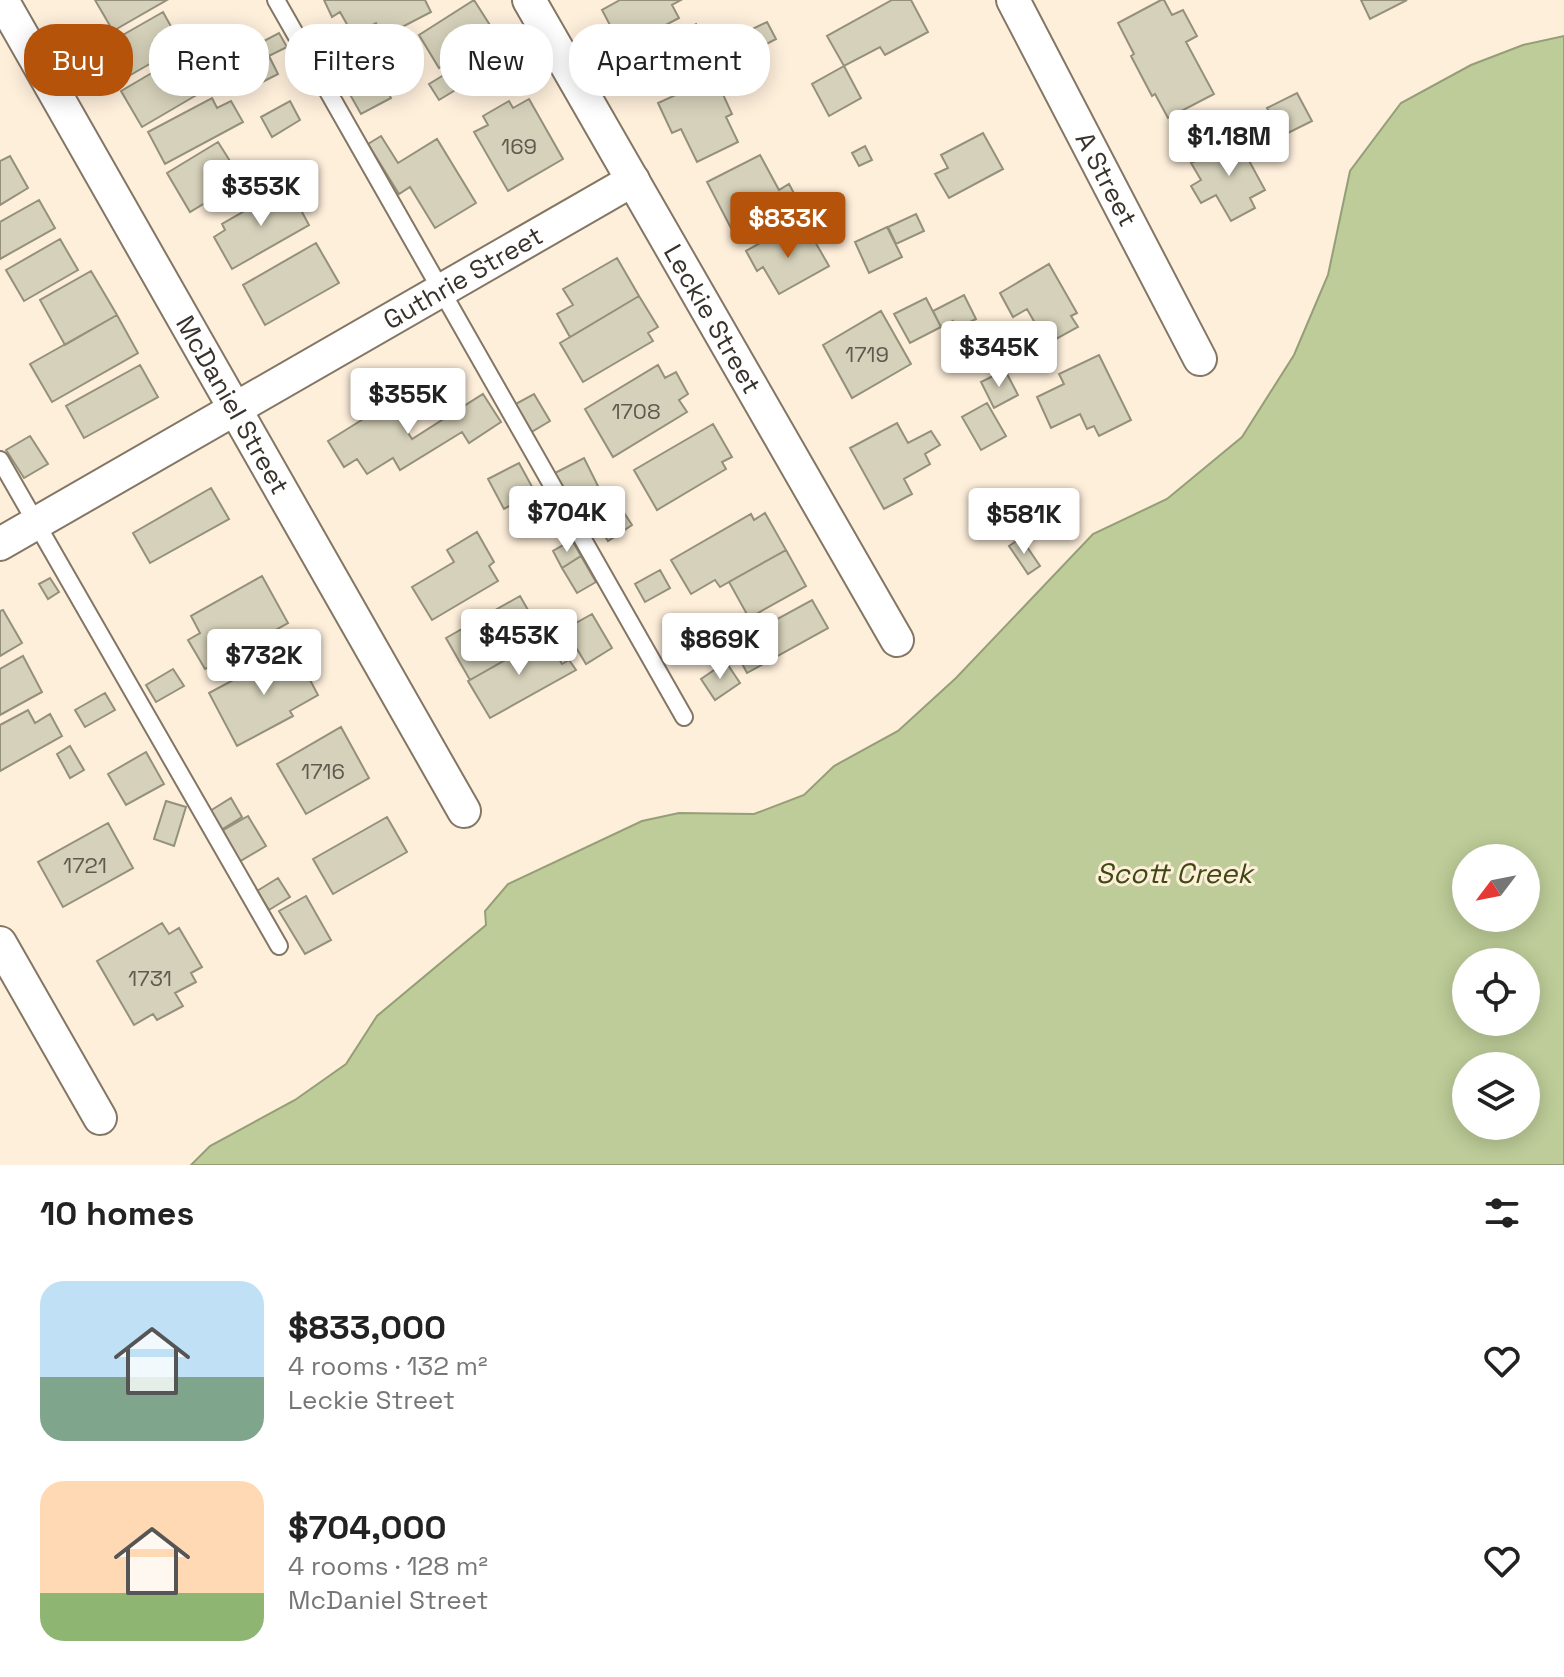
<!DOCTYPE html>
<meta charset="utf-8">
<style>
body{margin:0;font-family:"Space Grotesk",sans-serif;background:#f6f6f6;color:#222;height:100vh;display:flex;flex-direction:column;font-size:30px;white-space:nowrap}
*{box-sizing:border-box;margin:0}
p{font-size:26px;color:#767676}
.icon{flex:none;width:44px;height:44px;fill:none;stroke:currentColor;stroke-width:2;stroke-linecap:round;stroke-linejoin:round}
.map{position:relative;height:1165px;overflow:hidden}
.drawer{display:flex;flex-direction:column;background:#fff;flex:1}
.drawer>*{flex:none}
.top-card{position:absolute;left:24px;top:24px;width:800px;height:72px;display:flex;gap:16px}
.needle{width:52px;rotate:238deg}
.controls{position:absolute;left:1452px;top:844px;display:grid;gap:16px}
.controls a{display:grid;place-items:center;width:88px;height:88px;border-radius:50%;background:#fff;box-shadow:0 4px 20px #0003;font-size:40px}
.price{position:absolute;translate:-50% -68px;padding:0 18px;border-radius:8px;background:#fff;color:#222;font-size:26px;line-height:52px;filter:drop-shadow(0 2px 4px #0008)}
.price::after{content:'';position:absolute;left:50%;top:48px;width:24px;height:18px;margin-left:-12px;background:inherit;clip-path:polygon(0 0,100% 0,50% 100%)}
.price.current{background:#b45309;color:#fff}
ul{padding:0;list-style:none}
li{display:flex;align-items:center;gap:24px;height:200px;padding:0 40px}
li span{display:grid;place-items:center;flex:none;width:224px;height:160px;border-radius:24px;color:#555}
li>.icon{margin-inline-start:auto}
span .icon{width:96px;height:96px;fill:#fffc;stroke-width:1}
li b{font-size:34px}
h2{display:flex;justify-content:space-between;align-items:center;height:96px;padding:0 40px;font-size:34px}
.pill{padding:0 28px;border-radius:32px;background:#fff;box-shadow:0 4px 20px #0003;font-size:28px;line-height:72px}
.pill.current{background:#b45309;color:#fff}
.map>svg:first-child{display:block}
.water{fill:#bdcc98;stroke:#959e77;stroke-width:2;fill-rule:evenodd}
.building{fill:#d5d1ba;stroke:#94907b;stroke-width:2}
.lines{fill:none;stroke-linecap:round;stroke-linejoin:round}
.service-casing{stroke:#837664;stroke-width:20}
.minor-casing{stroke:#837664;stroke-width:36}
.service{stroke:#fff;stroke-width:16}
.minor{stroke:#fff;stroke-width:32}
.labels{text-anchor:middle;dominant-baseline:central;stroke-width:6;stroke-linejoin:round;paint-order:stroke}
.number-label{font-size:22px;fill:#5f5a4f}
.street-label{font-size:26px;fill:#38322b;stroke:#feefdb}
.water-label{font-size:28px;font-style:italic;fill:#3d4910;stroke:#feefdb}
</style>
<div class="map">
<svg width="1564" height="1165" viewBox="0 0 1564 1165">
<rect width="100%" height="100%" fill="#feefdb"/>
<path class="water" d="M 1564,36 L 1564,1165 L 191,1165 L 210,1146 L 295,1100 L 346,1064 L 377,1016 L 486,925 L 485,911 L 508,884 L 642,821 L 679,813 L 754,814 L 804,795 L 834,766 L 898,731 L 956,678 L 1093,534 L 1167,499 L 1242,437 L 1294,355 L 1328,275 L 1350,171 L 1401,103 L 1471,65 L 1523,45 ZM 1466,858 L 1526,858 L 1526,918 L 1466,918 ZM 1466,962 L 1526,962 L 1526,1022 L 1466,1022 ZM 1466,1066 L 1526,1066 L 1526,1126 L 1466,1126 Z"/>
<path class="building" d="M 95,0 L 167,0 L 113,31 Z
M 324,0 L 425,0 L 431,12 L 383,37 L 376,23 L 353,35 L 340,12 L 332,17 Z
M 474,0 L 495,33 L 439,68 L 419,35 Z
M 620,0 L 681,0 L 672,5 L 679,18 L 622,48 L 602,10 Z
M 892,0 L 911,0 L 928,32 L 885,55 L 880,47 L 844,66 L 827,36 Z
M 1161,0 L 1164,0 L 1172,15 L 1183,10 L 1197,36 L 1186,42 L 1214,94 L 1168,118 L 1155,94 L 1152,96 L 1131,56 L 1134,54 L 1118,23 Z
M 1361,0 L 1407,0 L 1370,19 Z
M 163,12 L 173,30 L 165,34 L 174,50 L 120,81 L 100,48 Z
M 767,22 L 776,39 L 749,53 L 740,35 Z
M 696,24 L 713,57 L 645,93 L 628,60 Z
M 279,33 L 287,47 L 269,56 L 262,42 Z
M 269,56 L 278,74 L 247,90 L 238,72 Z
M 179,57 L 200,93 L 142,127 L 121,91 Z
M 844,66 L 861,98 L 829,116 L 812,84 Z
M 452,70 L 462,86 L 439,100 L 429,84 Z
M 379,75 L 391,98 L 361,114 L 348,91 Z
M 715,77 L 732,114 L 726,117 L 738,142 L 697,162 L 681,129 L 672,133 L 658,103 Z
M 1297,93 L 1312,121 L 1282,136 L 1267,108 Z
M 212,98 L 217,108 L 231,101 L 243,122 L 165,164 L 148,132 Z
M 529,99 L 563,159 L 508,191 L 474,132 L 488,125 L 483,116 L 509,101 L 513,108 Z
M 290,101 L 300,120 L 272,137 L 261,117 Z
M 983,133 L 1003,169 L 949,198 L 935,174 L 948,168 L 941,155 Z
M 1243,135 L 1253,154 L 1247,157 L 1265,190 L 1250,198 L 1255,208 L 1231,221 L 1216,195 L 1201,203 L 1191,186 L 1201,180 L 1191,163 Z
M 381,136 L 398,163 L 437,139 L 476,203 L 435,228 L 410,187 L 399,194 L 368,144 Z
M 218,142 L 235,169 L 242,165 L 249,176 L 190,212 L 167,173 Z
M 865,146 L 872,160 L 859,166 L 852,153 Z
M 760,155 L 779,190 L 789,184 L 797,199 L 733,232 L 707,182 Z
M 10,156 L 28,188 L 0,205 L 0,161 Z
M 288,186 L 309,225 L 232,269 L 214,237 L 225,230 L 222,224 Z
M 39,200 L 55,228 L 0,259 L 0,222 Z
M 916,214 L 924,231 L 896,244 L 888,227 Z
M 887,227 L 902,257 L 869,273 L 855,242 Z
M 783,230 L 791,244 L 810,233 L 829,266 L 779,294 L 763,267 L 757,271 L 746,251 Z
M 60,239 L 78,270 L 24,301 L 6,270 Z
M 316,243 L 339,283 L 265,325 L 243,285 Z
M 617,258 L 639,296 L 570,337 L 557,314 L 573,305 L 563,289 Z
M 1049,264 L 1077,313 L 1071,316 L 1078,327 L 1047,344 L 1027,309 L 1013,317 L 1000,293 Z
M 91,271 L 117,315 L 65,345 L 40,300 Z
M 964,295 L 976,319 L 956,329 L 953,321 L 941,327 L 933,311 Z
M 639,296 L 658,327 L 648,333 L 653,341 L 583,382 L 560,343 Z
M 926,298 L 941,327 L 910,343 L 894,314 Z
M 881,311 L 911,364 L 852,398 L 823,345 Z
M 117,315 L 138,353 L 52,402 L 30,364 Z
M 1099,355 L 1131,420 L 1099,436 L 1094,426 L 1087,429 L 1080,414 L 1051,428 L 1037,397 L 1064,384 L 1059,374 Z
M 140,365 L 158,397 L 84,438 L 66,406 Z
M 658,365 L 665,378 L 676,372 L 688,394 L 679,400 L 687,412 L 613,457 L 585,409 Z
M 1005,370 L 1018,395 L 994,408 L 981,382 Z
M 483,394 L 501,422 L 469,443 L 462,432 L 400,470 L 393,458 L 367,474 L 357,459 L 344,467 L 328,441 L 389,403 L 412,439 Z
M 534,394 L 550,421 L 528,434 L 512,406 Z
M 987,403 L 1006,436 L 981,450 L 962,417 Z
M 897,423 L 908,443 L 931,431 L 940,445 L 925,454 L 930,464 L 904,479 L 912,494 L 884,509 L 850,448 Z
M 713,424 L 732,457 L 722,462 L 726,469 L 657,510 L 634,470 Z
M 30,436 L 48,464 L 24,478 L 6,450 Z
M 584,458 L 598,486 L 568,502 L 553,474 Z
M 519,463 L 535,492 L 504,509 L 488,479 Z
M 211,488 L 229,519 L 150,563 L 133,533 Z
M 619,505 L 632,525 L 608,541 L 595,521 Z
M 765,513 L 786,550 L 720,587 L 715,580 L 691,594 L 671,560 L 751,514 L 754,520 Z
M 477,532 L 494,562 L 489,566 L 498,581 L 432,620 L 412,587 L 454,562 L 447,550 Z
M 1021,538 L 1040,566 L 1028,574 L 1009,546 Z
M 572,540 L 581,556 L 562,568 L 553,551 Z
M 786,550 L 806,586 L 749,618 L 729,582 Z
M 581,556 L 596,582 L 577,593 L 562,568 Z
M 660,570 L 670,588 L 645,602 L 635,584 Z
M 262,576 L 288,623 L 205,669 L 188,640 L 200,633 L 191,616 Z
M 50,578 L 59,592 L 48,599 L 39,584 Z
M 520,596 L 532,617 L 524,623 L 535,643 L 470,680 L 446,638 Z
M 812,600 L 828,628 L 747,673 L 739,658 L 748,652 L 741,639 Z
M 3,610 L 22,643 L 0,656 L 0,611 Z
M 592,614 L 612,648 L 586,664 L 565,629 Z
M 546,637 L 562,664 L 569,660 L 576,670 L 490,718 L 468,681 Z
M 293,648 L 318,695 L 290,711 L 293,716 L 237,746 L 209,693 Z
M 23,656 L 42,692 L 0,715 L 0,669 Z
M 726,662 L 740,683 L 715,700 L 701,679 Z
M 173,669 L 184,686 L 156,702 L 146,685 Z
M 105,693 L 115,710 L 85,727 L 75,710 Z
M 28,710 L 35,723 L 50,714 L 62,736 L 0,771 L 0,725 Z
M 341,727 L 369,778 L 306,814 L 277,764 Z
M 70,746 L 84,770 L 70,778 L 57,754 Z
M 146,752 L 164,784 L 126,805 L 108,774 Z
M 231,798 L 242,817 L 221,830 L 210,811 Z
M 166,801 L 186,807 L 174,846 L 154,839 Z
M 248,816 L 266,846 L 237,863 L 220,832 Z
M 387,817 L 407,852 L 333,894 L 313,859 Z
M 108,823 L 133,868 L 63,907 L 38,862 Z
M 278,878 L 290,897 L 269,910 L 257,891 Z
M 306,896 L 331,940 L 305,954 L 279,911 Z
M 162,923 L 169,934 L 179,928 L 202,967 L 191,973 L 196,982 L 175,993 L 183,1006 L 157,1020 L 153,1014 L 134,1025 L 97,961 Z"/>
<g class="lines">
<defs>
<path id="service" d="M 276,0 L 684,717
M 0,460 L 279,946"/>
<g id="minor">
<path id="s1" d="M 2,0 L 464,811"/>
<path id="s2" d="M 529,0 L 897,640"/>
<path id="s3" d="M 1013,0 L 1200,359"/>
<path id="s4" d="M 0,544 L 633,180"/>
<path d="M 0,943 L 100,1118"/>
</g>
</defs>
<use href="#service" class="service-casing"/>
<use href="#minor" class="minor-casing"/>
<use href="#service" class="service"/>
<use href="#minor" class="minor"/>
</g>
<g class="labels">
<g class="number-label">
<text x="519" y="146">169</text>
<text x="867" y="354">1719</text>
<text x="636" y="411">1708</text>
<text x="323" y="771">1716</text>
<text x="85" y="865">1721</text>
<text x="150" y="978">1731</text>
</g>
<g class="street-label">
<text stroke="none"><textPath href="#s3" startOffset="202">A Street</textPath></text>
<text stroke="none"><textPath href="#s4" startOffset="534">Guthrie Street</textPath></text>
<text stroke="none"><textPath href="#s2" startOffset="368">Leckie Street</textPath></text>
<text stroke="none"><textPath href="#s1" startOffset="466">McDaniel Street</textPath></text>
</g>
<g class="water-label">
<text x="1174" y="873">Scott Creek</text>
</g>
</g>
</svg>
<div class="controls">
<a><svg class="needle" viewBox="-14 -14 28 28"><path d="M0-13l5 13h-10z" fill="#e53935"/><path d="M0 13l5-13h-10z" fill="#767676"/></svg></a>
<a><svg class="icon" aria-label="locate" viewBox="0 0 24 24"><circle cx="12" cy="12" r="6"/><path d="M12 2v4M12 18v4M2 12h4M18 12h4"/></svg></a>
<a><svg class="icon" aria-label="layers" viewBox="0 0 24 24"><path d="M12 4l9 5-9 5-9-5zM3 14l9 5 9-5"/></svg></a>
</div>
<b class="price" style="left:1229px;top:178px">$1.18M</b>
<b class="price" style="left:261px;top:228px">$353K</b>
<b class="price current" style="left:788px;top:260px">$833K</b>
<b class="price" style="left:999px;top:389px">$345K</b>
<b class="price" style="left:408px;top:436px">$355K</b>
<b class="price" style="left:567px;top:554px">$704K</b>
<b class="price" style="left:1024px;top:556px">$581K</b>
<b class="price" style="left:519px;top:677px">$453K</b>
<b class="price" style="left:720px;top:681px">$869K</b>
<b class="price" style="left:264px;top:697px">$732K</b>
<div class="top-card">
<a class="pill current">Buy</a>
<a class="pill">Rent</a>
<a class="pill">Filters</a>
<a class="pill">New</a>
<a class="pill">Apartment</a>
</div>
</div>
<section class="drawer">
<h2>10 homes<svg class="icon" aria-label="filters" viewBox="0 0 24 24"><path d="M4 7h16M4 17h16"/><circle cx="9" cy="7" r="2"/><circle cx="15" cy="17" r="2"/></svg></h2>
<ul>
<li><span style="background:linear-gradient(#bfe0f5 60%,#7fa58c 0)"><svg class="icon" aria-label="home" viewBox="0 0 24 24"><path d="M3 11l9-7 9 7M6 9v11h12V9"/></svg></span><div><b>$833,000</b><p>4 rooms · 132 m²</p><p>Leckie Street</p></div><svg class="icon" aria-label="heart" viewBox="0 0 24 24"><path d="M12 20l-8-8c-3-5 5-10 8-4 3-6 11-1 8 4z"/></svg></li>
<li><span style="background:linear-gradient(#ffd9b3 70%,#8fb573 0)"><svg class="icon" aria-label="home" viewBox="0 0 24 24"><path d="M3 11l9-7 9 7M6 9v11h12V9"/></svg></span><div><b>$704,000</b><p>4 rooms · 128 m²</p><p>McDaniel Street</p></div><svg class="icon" aria-label="heart" viewBox="0 0 24 24"><path d="M12 20l-8-8c-3-5 5-10 8-4 3-6 11-1 8 4z"/></svg></li>
</ul>
</section>
